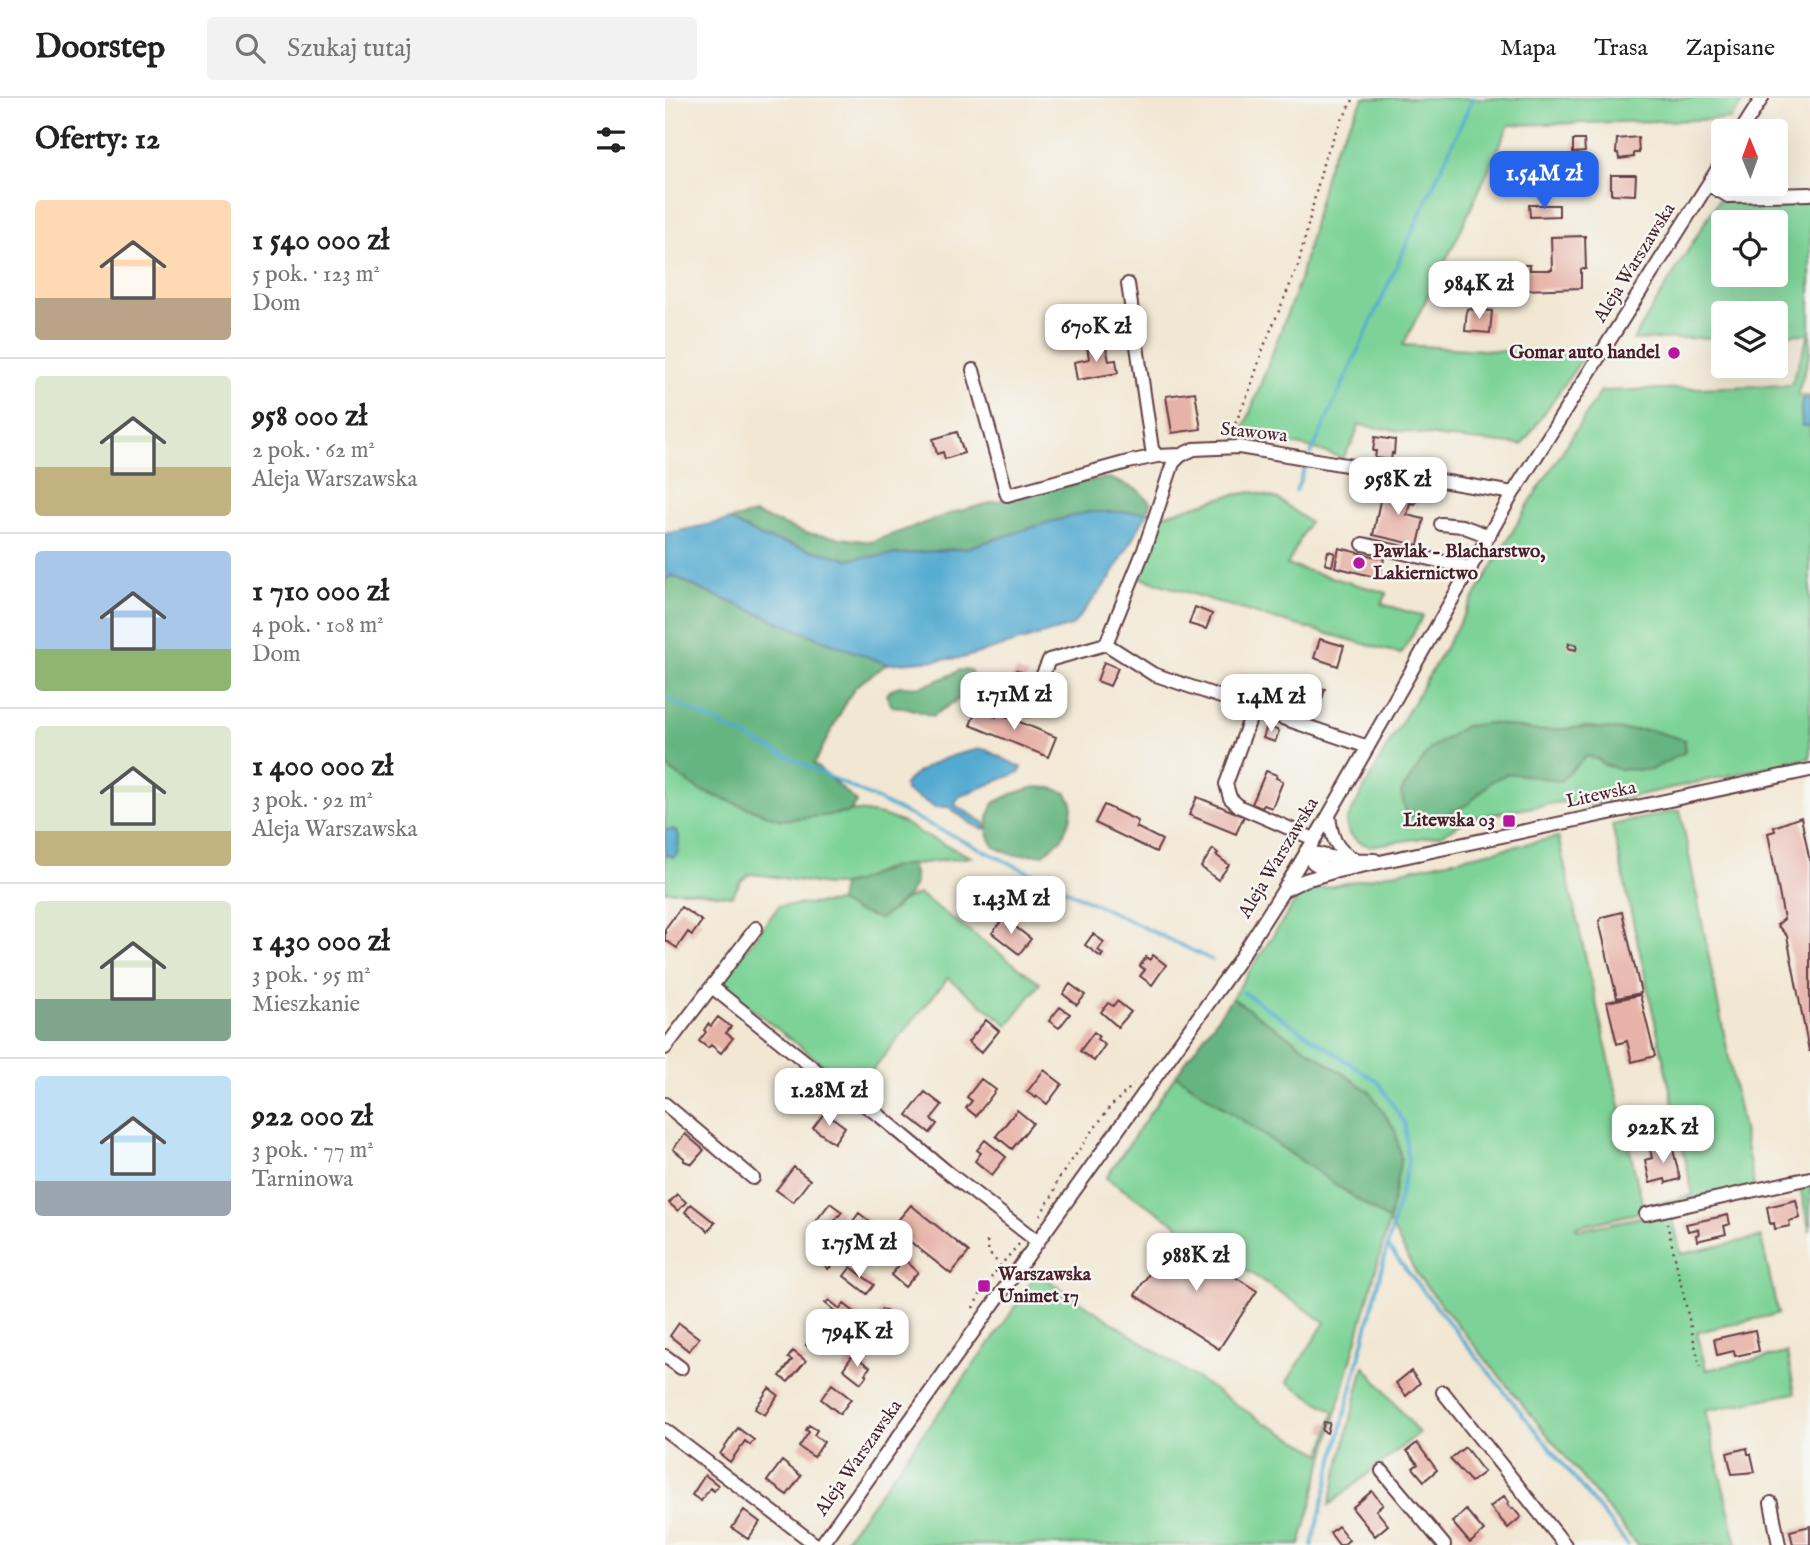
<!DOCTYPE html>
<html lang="pl">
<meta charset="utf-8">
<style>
body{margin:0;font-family:"IM FELL English",serif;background:#f2f2f2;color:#222;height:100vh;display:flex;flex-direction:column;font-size:26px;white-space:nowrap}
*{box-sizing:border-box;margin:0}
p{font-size:23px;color:#767676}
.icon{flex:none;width:38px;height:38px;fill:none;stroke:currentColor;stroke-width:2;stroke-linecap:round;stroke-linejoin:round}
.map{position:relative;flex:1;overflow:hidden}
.side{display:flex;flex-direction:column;background:#fff;width:665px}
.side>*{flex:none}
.needle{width:46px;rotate:359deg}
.buttons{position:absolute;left:1046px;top:21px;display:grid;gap:14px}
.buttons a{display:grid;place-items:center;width:77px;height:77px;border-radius:7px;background:#fff;box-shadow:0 7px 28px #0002;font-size:35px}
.price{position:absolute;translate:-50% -60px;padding:0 16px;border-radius:14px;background:#fff;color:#222;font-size:23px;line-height:46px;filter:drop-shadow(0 2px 4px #0008)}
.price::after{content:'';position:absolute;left:50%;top:42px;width:21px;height:16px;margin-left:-10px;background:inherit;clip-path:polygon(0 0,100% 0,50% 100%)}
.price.current{background:#2563eb;color:#fff}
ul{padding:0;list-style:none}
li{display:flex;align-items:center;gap:21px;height:175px;padding:0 35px}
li+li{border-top:2px solid #e0e0e0}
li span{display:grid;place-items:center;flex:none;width:196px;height:140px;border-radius:7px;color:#555}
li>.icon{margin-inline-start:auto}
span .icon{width:84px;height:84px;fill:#fffc;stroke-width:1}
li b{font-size:30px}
h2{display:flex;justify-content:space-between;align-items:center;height:84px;padding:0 35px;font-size:30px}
header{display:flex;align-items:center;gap:42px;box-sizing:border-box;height:98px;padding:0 35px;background:#fff;border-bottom:2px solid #e0e0e0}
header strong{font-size:33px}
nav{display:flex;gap:38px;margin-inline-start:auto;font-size:24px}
.search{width:490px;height:63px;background:#f2f2f2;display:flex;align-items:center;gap:18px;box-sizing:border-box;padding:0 24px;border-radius:7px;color:#767676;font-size:26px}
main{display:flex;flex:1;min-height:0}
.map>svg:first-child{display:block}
.green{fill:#7dd397;stroke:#647961;stroke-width:2;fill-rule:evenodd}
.forest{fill:#66b580;stroke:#586a56;stroke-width:2}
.water{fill:#53aad0;stroke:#4e647e;stroke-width:2}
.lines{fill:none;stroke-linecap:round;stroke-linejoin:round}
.stream{stroke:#53aad0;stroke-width:3.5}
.building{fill:#e7b2a8}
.minor-casing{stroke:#633d44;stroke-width:16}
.path{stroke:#633d44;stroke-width:2.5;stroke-dasharray:2 5;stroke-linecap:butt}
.minor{stroke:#fff;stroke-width:12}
.poi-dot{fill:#b5179e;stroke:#f6f6f2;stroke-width:2.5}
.labels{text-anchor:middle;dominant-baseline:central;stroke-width:5;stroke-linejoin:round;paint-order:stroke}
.street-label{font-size:19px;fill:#4a1f2b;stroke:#f6f6f2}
.poi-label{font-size:19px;font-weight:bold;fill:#4a1f2b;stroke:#f6f6f2;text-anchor:end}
</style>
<header>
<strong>Doorstep</strong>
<div class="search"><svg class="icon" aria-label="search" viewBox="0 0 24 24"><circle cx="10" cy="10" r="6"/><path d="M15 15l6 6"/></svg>Szukaj tutaj</div>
<nav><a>Mapa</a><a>Trasa</a><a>Zapisane</a></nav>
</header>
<main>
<section class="side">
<h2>Oferty: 12<svg class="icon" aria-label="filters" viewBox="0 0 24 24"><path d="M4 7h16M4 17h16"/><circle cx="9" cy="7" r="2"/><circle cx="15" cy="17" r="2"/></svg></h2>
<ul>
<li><span style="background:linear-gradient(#ffd9b3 70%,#b9a48a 0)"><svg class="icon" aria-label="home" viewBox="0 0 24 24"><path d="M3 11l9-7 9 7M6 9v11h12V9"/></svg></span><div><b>1 540 000 zł</b><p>5 pok. · 123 m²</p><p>Dom</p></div></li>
<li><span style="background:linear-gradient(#dfe7d0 65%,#c2b280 0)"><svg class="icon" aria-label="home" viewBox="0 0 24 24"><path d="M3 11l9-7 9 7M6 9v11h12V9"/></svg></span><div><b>958 000 zł</b><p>2 pok. · 62 m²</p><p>Aleja Warszawska</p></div></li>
<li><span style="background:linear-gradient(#a9c7e8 70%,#8fb573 0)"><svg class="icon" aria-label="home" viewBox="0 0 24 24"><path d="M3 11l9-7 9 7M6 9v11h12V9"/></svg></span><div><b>1 710 000 zł</b><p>4 pok. · 108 m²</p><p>Dom</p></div></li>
<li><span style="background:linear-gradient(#dfe7d0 75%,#c2b280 0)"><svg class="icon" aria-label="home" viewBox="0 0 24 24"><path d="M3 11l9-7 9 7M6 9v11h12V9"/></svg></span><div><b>1 400 000 zł</b><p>3 pok. · 92 m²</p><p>Aleja Warszawska</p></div></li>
<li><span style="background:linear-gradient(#dfe7d0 70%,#7fa58c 0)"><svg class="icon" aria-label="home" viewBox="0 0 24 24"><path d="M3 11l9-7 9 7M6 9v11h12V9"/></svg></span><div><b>1 430 000 zł</b><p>3 pok. · 95 m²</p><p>Mieszkanie</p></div></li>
<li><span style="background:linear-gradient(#bfe0f5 75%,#9aa5b1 0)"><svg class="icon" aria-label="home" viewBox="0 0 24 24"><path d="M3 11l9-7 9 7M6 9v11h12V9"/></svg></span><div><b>922 000 zł</b><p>3 pok. · 77 m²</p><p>Tarninowa</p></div></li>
</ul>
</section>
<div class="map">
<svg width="1145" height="1447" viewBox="0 0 1145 1447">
<rect width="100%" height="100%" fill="#f6f6f2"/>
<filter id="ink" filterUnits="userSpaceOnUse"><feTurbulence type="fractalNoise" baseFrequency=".0143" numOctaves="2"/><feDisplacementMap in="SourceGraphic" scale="14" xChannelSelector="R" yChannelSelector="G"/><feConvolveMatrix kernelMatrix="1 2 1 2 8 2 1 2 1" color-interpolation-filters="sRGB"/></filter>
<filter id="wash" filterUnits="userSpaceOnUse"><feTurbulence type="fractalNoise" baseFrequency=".00686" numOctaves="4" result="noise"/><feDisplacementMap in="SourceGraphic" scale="28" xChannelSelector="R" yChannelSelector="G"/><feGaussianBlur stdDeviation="1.57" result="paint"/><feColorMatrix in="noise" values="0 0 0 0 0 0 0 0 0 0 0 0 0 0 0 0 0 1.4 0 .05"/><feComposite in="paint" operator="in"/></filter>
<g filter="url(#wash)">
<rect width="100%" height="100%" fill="#f2e7d3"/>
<path class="green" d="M 699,0 L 1080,0 L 1066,21 L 844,27 L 794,136 L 738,247 L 919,258 L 857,347 L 776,339 L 694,327 L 689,341 L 678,360 L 650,351 L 577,336 L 635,181 L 662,71 L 670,50 Z
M 1145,102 L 1145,255 L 1132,298 L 1145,298 L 1145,660 L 927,707 L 897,704 L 806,720 L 776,737 L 704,748 L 692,743 L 684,735 L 681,726 L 682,722 L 718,656 L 860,412 L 936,293 L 1126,287 L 1144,236 L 1111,237 L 1111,215 L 1059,215 L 1059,239 L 968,242 L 1053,103 ZM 1059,124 L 1111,124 L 1111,177 L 1059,177 Z
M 588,394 L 613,401 L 644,424 L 622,467 L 722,495 L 717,506 L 758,518 L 736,556 L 595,517 L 473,479 L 496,418 L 562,398 Z
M 0,668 L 34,692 L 116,721 L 193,713 L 217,717 L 239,725 L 259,737 L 306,759 L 226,769 L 190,784 L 177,787 L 162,787 L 97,777 L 85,776 L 76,783 L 67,798 L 27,793 L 0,793 Z
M 1015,712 L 1089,1088 L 911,1129 L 913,1132 L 1006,1113 L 1016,1156 L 1096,1139 L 1113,1216 L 1032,1234 L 1041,1272 L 1122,1255 L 1130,1295 L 1040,1313 L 1072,1447 L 972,1447 L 752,1177 L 724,1124 L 635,1447 L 176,1447 L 336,1230 L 372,1175 L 598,1324 L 657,1356 L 669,1314 L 622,1284 L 660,1224 L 441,1080 L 511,977 L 723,1122 L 705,994 L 567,900 L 636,795 L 893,739 L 978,1109 L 1028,1097 L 947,727 Z
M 254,796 L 375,885 L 343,927 L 283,880 L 191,992 L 55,886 L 114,808 L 174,804 L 190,813 L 228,812 L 238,802 Z
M 1145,1083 L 1145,1134 L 1134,1085 Z
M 699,1268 L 754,1335 L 664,1407 Z"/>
<path class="forest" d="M 444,380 L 473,392 L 485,404 L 483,414 L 423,414 L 378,426 L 302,450 L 182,461 L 96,439 L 64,422 L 90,416 L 140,435 L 206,444 L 287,415 L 401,385 Z
M 7,477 C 76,511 150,538 222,566 L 191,588 L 182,602 L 149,666 L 192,704 L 183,715 L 116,722 L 34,692 L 0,668 L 0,481 Z
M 295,572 L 305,572 L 309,582 L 301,596 L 268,618 L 243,610 L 227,608 L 221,597 C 233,582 242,591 257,588 C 271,584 282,579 295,572 Z
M 827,625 L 873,633 L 921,629 L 958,632 L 985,632 L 1020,642 L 1020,654 L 986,672 L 953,671 L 937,666 L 935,662 L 922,658 L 895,683 L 853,676 L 841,676 L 827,683 L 802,707 L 773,720 L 746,719 L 740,711 L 736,694 L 765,651 L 800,628 Z
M 370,689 L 387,690 L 402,695 L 407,705 L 406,719 L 397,740 L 379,756 L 348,757 L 329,749 L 323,736 L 323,720 L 329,705 L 347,696 Z
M 246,766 C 253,784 251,790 238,802 C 231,809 224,815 215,821 L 190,813 L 174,804 L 177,787 L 190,784 L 226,769 Z
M 567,900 L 705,994 L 730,1032 L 736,1060 L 724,1123 L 511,977 Z"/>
<path class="water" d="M 1137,301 L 1145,301 L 1145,328 L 1137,328 L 1136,314 Z
M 423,414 L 483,414 L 444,482 L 407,528 L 297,560 L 222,566 L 148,538 L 39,493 L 7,477 L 0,481 L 0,436 L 64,422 L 96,439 L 182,461 L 302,450 L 378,426 Z
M 316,651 L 321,652 L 357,670 L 355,674 L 295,698 L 291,703 L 290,707 L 320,725 L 321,731 L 317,731 L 305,725 L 284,709 L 270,709 L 241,693 L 239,687 C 257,666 288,656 316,651 Z
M 5,731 L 10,732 L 14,738 L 13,754 L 9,759 L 0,757 L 0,733 Z"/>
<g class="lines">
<path class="stream" d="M 646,356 L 808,0
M 631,393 L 641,367
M 0,600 L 547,862
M 578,894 L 713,984 L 740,1026 L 743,1066 L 647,1447
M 723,1149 L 963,1447"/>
</g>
<g id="blocks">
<path class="building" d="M 973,39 L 974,55 L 969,55 L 969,59 L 954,61 L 953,55 L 951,55 L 952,41 Z
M 908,42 L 919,42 L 920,54 L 908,55 Z
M 946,77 L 971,77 L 970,97 L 946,96 Z
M 872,81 L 893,83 L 892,96 L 871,95 Z
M 864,107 L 894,107 L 894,118 L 865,119 Z
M 920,138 L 921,171 L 916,171 L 916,190 L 858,192 L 858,167 L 865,167 L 865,172 L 887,172 L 886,139 Z
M 802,211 L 827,213 L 825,235 L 800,233 Z
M 440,245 L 444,263 L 451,262 L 453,275 L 412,282 L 409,264 L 424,261 L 422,248 Z
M 530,294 L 536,331 L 507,335 L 501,298 Z
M 292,334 L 299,355 L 280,361 L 278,354 L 272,356 L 268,341 Z
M 710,339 L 730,342 L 729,356 L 727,355 L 726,362 L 710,360 L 711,353 L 708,353 Z
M 718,388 L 753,395 L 750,406 L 745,405 L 742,417 L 759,421 L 753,447 L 708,437 Z
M 674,450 L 719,461 L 714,480 L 670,469 Z
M 663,453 L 670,455 L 667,468 L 660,466 Z
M 530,509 L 547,516 L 541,531 L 524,526 Z
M 655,541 L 679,548 L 673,568 L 649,560 Z
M 904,545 L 912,547 L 911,552 L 903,550 Z
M 439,564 L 453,570 L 445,588 L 432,583 Z
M 351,572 L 363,577 L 350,610 L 337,605 Z
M 637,585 L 660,591 L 657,601 L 655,601 L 652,609 L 632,603 Z
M 312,611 L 331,619 L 333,615 L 391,639 L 383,659 L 305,627 Z
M 602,628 L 614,633 L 610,644 L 598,640 Z
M 601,673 L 612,677 L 611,680 L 618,683 L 607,710 L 599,707 L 597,710 L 587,706 Z
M 532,699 L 579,718 L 571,736 L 524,717 Z
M 439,707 L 473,723 L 471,729 L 497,742 L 491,754 L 430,725 Z
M 1136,719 L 1145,764 L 1145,953 L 1144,953 L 1122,838 L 1112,827 L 1119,821 L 1103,735 L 1110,733 L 1109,729 Z
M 548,751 L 553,755 L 551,757 L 564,767 L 553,782 L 536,769 Z
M 16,809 L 37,823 L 27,837 L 23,834 L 12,850 L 0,842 L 0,831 Z
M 957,814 L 976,895 L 952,900 L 934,823 L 937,819 Z
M 339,820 L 366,841 L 354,856 L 327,835 Z
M 428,836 L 439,844 L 433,852 L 438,856 L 436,859 L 420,847 Z
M 488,857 L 501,867 L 487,887 L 475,878 L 480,872 L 475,868 L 481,859 L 485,862 Z
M 405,886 L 420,897 L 412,907 L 398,896 Z
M 975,897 L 990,958 L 967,964 L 962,943 L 952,946 L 942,904 Z
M 452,903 L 466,914 L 453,929 L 436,914 L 443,905 L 448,908 Z
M 395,909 L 405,916 L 394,930 L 384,923 Z
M 53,919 L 66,929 L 61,935 L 68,940 L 56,955 L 46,947 L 43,950 L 34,943 L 41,934 L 39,932 L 43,926 L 46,928 Z
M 321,922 L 334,933 L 316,955 L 303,944 Z
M 429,934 L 434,938 L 432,941 L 440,947 L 429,963 L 415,953 Z
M 379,972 L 397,986 L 382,1006 L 372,998 L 371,1000 L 362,994 Z
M 316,981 L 331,992 L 311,1018 L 301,1010 L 307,1003 L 302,999 Z
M 260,994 L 277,1007 L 266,1021 L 272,1026 L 265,1035 L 242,1017 Z
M 352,1012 L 368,1025 L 347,1051 L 331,1038 Z
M 160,1014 L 180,1029 L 169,1045 L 148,1030 Z
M 20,1036 L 39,1052 L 27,1066 L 19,1063 L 19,1060 L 8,1051 Z
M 320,1042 L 341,1059 L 327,1077 L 310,1063 L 316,1055 L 312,1052 Z
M 1007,1047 L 1015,1081 L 1001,1085 L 1000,1081 L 985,1085 L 980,1062 L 987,1060 L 985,1051 Z
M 129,1069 L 145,1082 L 128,1104 L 111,1092 Z
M 12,1096 L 21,1104 L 13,1113 L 4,1105 Z
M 1131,1102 L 1135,1120 L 1124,1123 L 1125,1128 L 1110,1131 L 1109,1125 L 1105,1126 L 1102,1109 Z
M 165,1105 L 177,1114 L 158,1137 L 147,1128 Z
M 26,1106 L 50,1125 L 43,1133 L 20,1114 Z
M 246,1107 L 304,1154 L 286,1176 L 227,1129 Z
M 194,1115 L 210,1128 L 204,1136 L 188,1123 Z
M 1063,1117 L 1065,1126 L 1059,1128 L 1061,1136 L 1032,1143 L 1031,1137 L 1034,1136 L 1033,1131 L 1023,1133 L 1021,1126 Z
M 508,1139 L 592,1193 L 554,1251 L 470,1197 Z
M 161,1155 L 170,1165 L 163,1171 L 155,1161 Z
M 239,1161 L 253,1174 L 240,1189 L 226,1177 Z
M 186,1169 L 209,1187 L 202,1196 L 179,1178 Z
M 164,1202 L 175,1211 L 179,1206 L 196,1219 L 188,1228 L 160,1205 Z
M 217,1211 L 229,1218 L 228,1219 L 238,1226 L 228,1240 L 207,1225 Z
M 14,1225 L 34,1240 L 24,1253 L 5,1238 Z
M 154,1229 L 162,1235 L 149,1252 L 141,1247 Z
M 1090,1232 L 1094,1253 L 1070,1258 L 1069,1253 L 1052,1257 L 1049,1241 Z
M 128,1253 L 141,1263 L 123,1284 L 115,1278 L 127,1262 L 123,1260 Z
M 188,1257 L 205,1269 L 200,1276 L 202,1277 L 196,1285 L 178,1271 Z
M 746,1273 L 755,1285 L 741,1298 L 731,1285 Z
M 167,1286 L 186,1301 L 175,1316 L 156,1301 Z
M 104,1290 L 113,1297 L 100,1317 L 90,1311 Z
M 659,1324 L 665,1325 L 662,1335 L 657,1333 Z
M 144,1327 L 152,1332 L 149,1337 L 159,1344 L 149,1359 L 134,1349 L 144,1334 L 141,1332 Z
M 73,1330 L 89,1342 L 85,1347 L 80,1343 L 65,1364 L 55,1356 Z
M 752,1345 L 772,1372 L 759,1383 L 748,1370 L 753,1366 L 742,1353 Z
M 800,1349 L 819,1374 L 806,1384 L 785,1361 Z
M 1082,1350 L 1083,1356 L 1086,1356 L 1090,1374 L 1067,1376 L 1062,1355 Z
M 117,1363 L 136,1378 L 122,1397 L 102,1383 Z
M 40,1377 L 53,1387 L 49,1393 L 45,1390 L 36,1403 L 27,1397 Z
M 707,1393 L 718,1407 L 711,1412 L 723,1427 L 710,1438 L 687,1410 Z
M 839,1398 L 844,1404 L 842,1406 L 847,1411 L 848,1410 L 856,1419 L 843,1430 L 825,1409 Z
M 79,1412 L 95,1424 L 83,1441 L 67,1430 Z
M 801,1412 L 819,1433 L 805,1445 L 787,1424 Z
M 673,1428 L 684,1442 L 678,1447 L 674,1447 L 665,1435 Z
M 1145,1428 L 1145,1447 L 1128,1447 L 1125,1433 Z"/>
</g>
</g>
<g filter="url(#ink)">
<use href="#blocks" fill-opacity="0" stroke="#633d44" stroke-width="2"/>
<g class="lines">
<defs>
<path id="minor" d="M 1076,33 L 1097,0
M 1043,86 L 1063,98 L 1145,96
M 463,186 L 487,351 L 492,358
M 308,272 L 342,397 L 463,364 L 492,358 L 516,357 L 529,351 L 574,349 L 848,395
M 776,426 L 797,428 L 824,438
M 698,446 L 806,470
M 441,546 L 479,452 L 508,365 L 516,357
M 589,610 L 561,686 L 565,700 L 575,709 L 649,741
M 363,612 L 384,562 L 441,546 L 488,576 L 703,649
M 664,717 C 666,737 670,753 690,761
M 641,753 L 674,761 L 710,762
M 641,753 C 646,768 657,770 671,772
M 619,792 L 640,782 L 668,774 L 1145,672
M 47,889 L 157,977 L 215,1018 L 281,1073 L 373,1144
M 0,950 L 91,830
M 0,1006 L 88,1080
M 981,1116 L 1145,1080
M 0,1258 L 16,1270
M 778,1294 L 900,1447
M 0,1332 L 151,1447
M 717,1373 L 779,1447
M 1106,1405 L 1114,1447
M 156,1447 L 572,865 L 618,793 L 661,722 L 848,395 L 1059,61"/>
</defs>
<use href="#minor" class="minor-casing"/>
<path class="path" d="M 570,339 L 570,326 L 585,291 L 599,248 L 633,168 L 659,62 L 671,33 L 689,0
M 375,1117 L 389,1095 L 392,1083 L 444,1010 L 468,987
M 1002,1125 L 1035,1269
M 322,1143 L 324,1155 L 335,1167
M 308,1210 C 320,1185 337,1165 355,1145"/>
<use href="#minor" class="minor"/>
</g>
</g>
<g class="poi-dot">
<circle cx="1009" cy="255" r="7"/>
<circle cx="694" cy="465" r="7"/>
<rect x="837" y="716" width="14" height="14" rx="3.5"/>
<rect x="312" y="1181" width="14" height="14" rx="3.5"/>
</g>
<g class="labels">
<g class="street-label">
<text transform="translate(970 165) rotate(-58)">Aleja Warszawska</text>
<text transform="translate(589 335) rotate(6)">Stawowa</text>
<text transform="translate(936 697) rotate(-12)">Litewska</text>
<text transform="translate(614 760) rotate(-59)">Aleja Warszawska</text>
<text transform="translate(194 1360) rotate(-55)">Aleja Warszawska</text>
</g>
<g class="poi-label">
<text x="995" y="255">Gomar auto handel</text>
<text x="708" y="454" text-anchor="start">Pawlak - Blacharstwo,<tspan x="708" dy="22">Lakiernictwo</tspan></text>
<text x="830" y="723">Litewska 03</text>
<text x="333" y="1177" text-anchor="start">Warszawska<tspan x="333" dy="22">Unimet 17</tspan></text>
</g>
</g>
</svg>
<div class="buttons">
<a><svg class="needle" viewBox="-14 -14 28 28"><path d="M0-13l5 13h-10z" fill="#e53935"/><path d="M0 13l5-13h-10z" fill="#767676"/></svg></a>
<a><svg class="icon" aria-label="locate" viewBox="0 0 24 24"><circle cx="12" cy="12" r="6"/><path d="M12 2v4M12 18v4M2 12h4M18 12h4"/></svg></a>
<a><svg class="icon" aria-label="layers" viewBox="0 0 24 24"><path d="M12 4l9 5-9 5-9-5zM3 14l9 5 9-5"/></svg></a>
</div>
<b class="price current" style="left:879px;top:113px">1.54M zł</b>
<b class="price" style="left:814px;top:223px">984K zł</b>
<b class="price" style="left:431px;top:266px">670K zł</b>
<b class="price" style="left:733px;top:419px">958K zł</b>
<b class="price" style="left:349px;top:634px">1.71M zł</b>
<b class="price" style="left:606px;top:636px">1.4M zł</b>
<b class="price" style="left:346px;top:838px">1.43M zł</b>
<b class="price" style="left:164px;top:1030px">1.28M zł</b>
<b class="price" style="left:998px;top:1067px">922K zł</b>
<b class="price" style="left:194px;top:1182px">1.75M zł</b>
<b class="price" style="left:531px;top:1195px">988K zł</b>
<b class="price" style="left:192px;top:1271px">794K zł</b>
</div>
</main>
